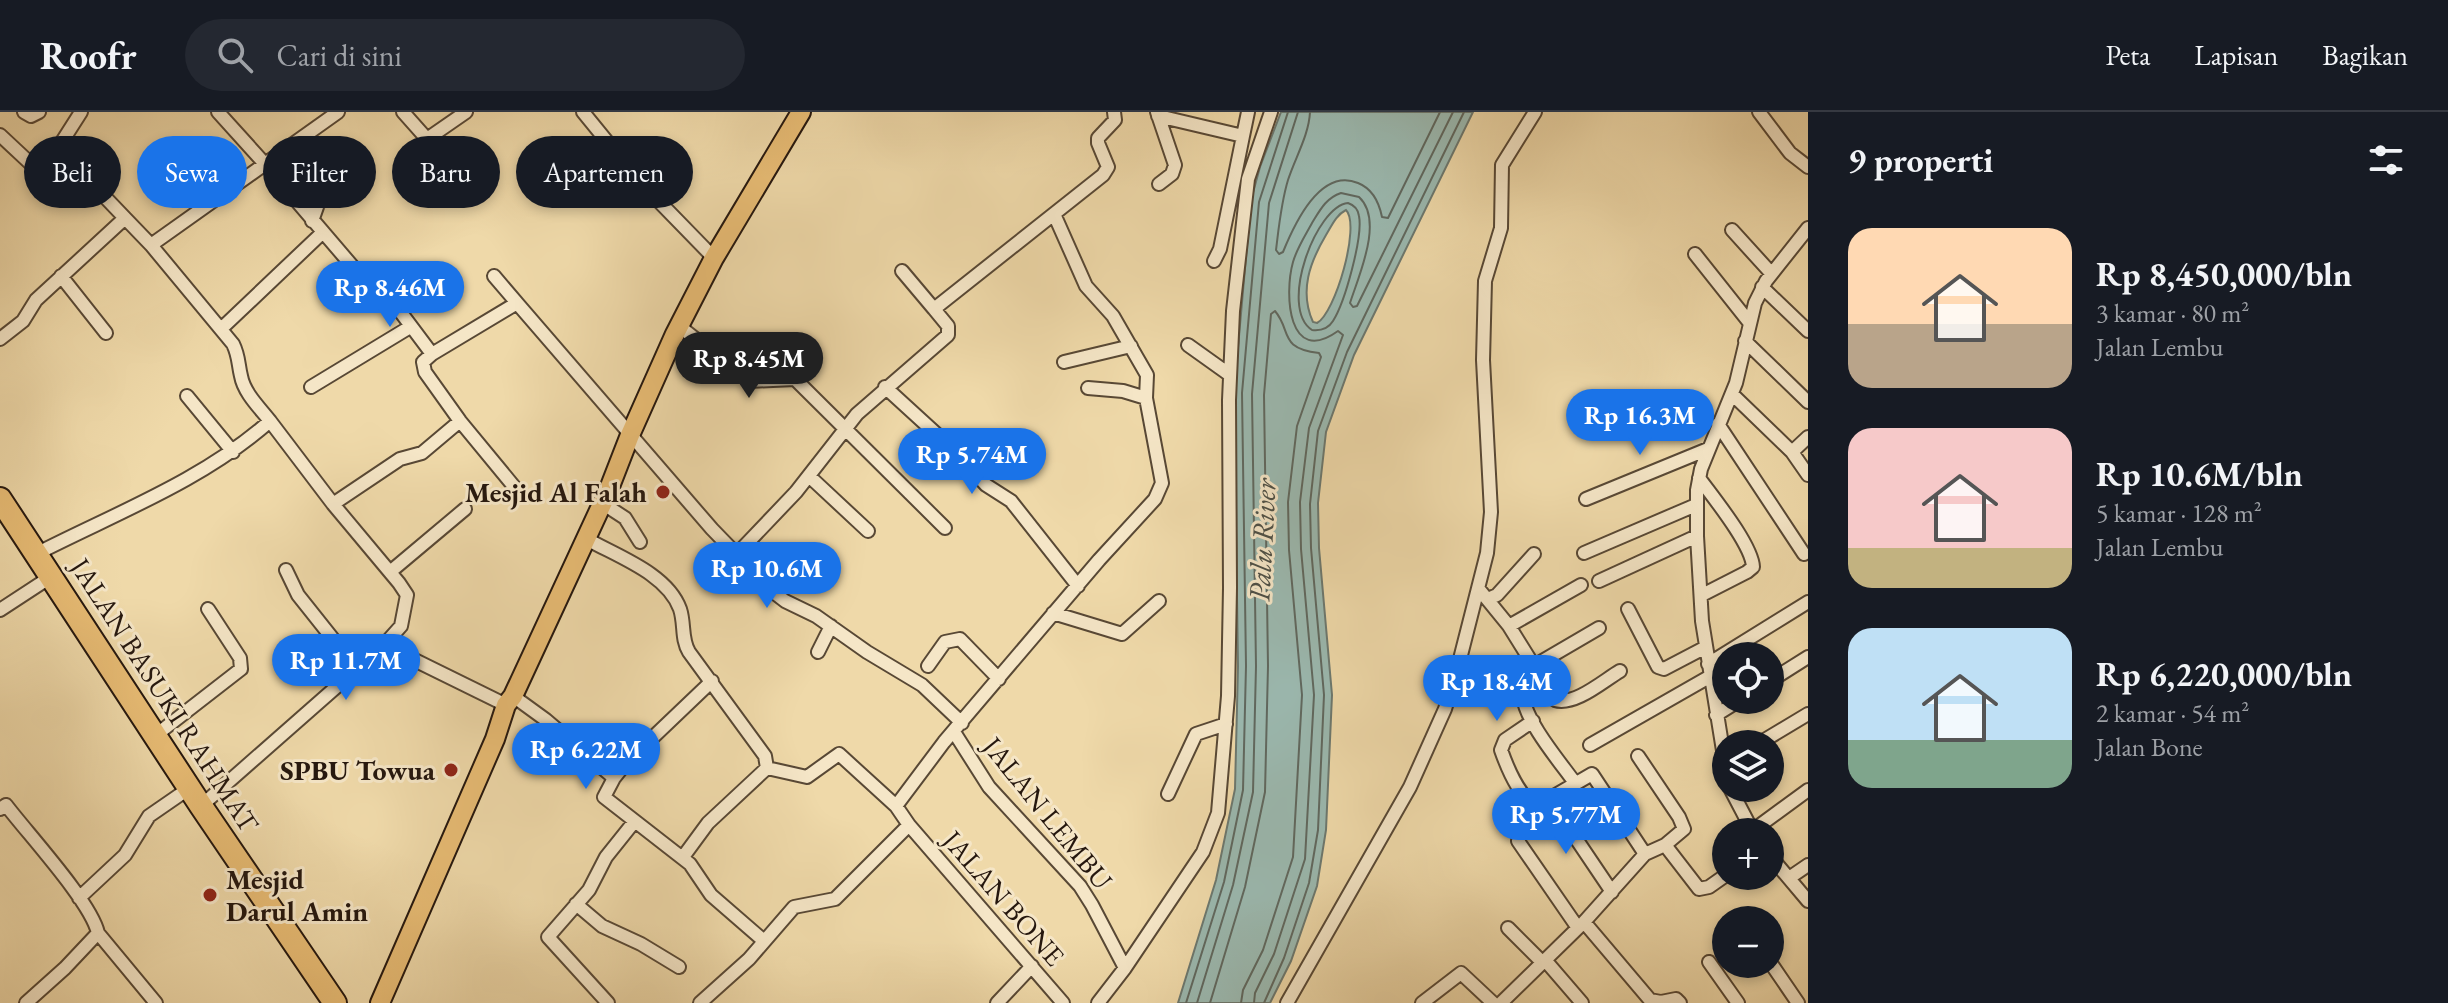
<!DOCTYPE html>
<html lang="id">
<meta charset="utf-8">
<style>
body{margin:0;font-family:"EB Garamond",serif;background:#242831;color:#f1f3f6;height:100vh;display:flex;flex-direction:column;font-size:30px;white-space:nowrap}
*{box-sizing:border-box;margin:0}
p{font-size:26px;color:#9ea1a6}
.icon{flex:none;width:44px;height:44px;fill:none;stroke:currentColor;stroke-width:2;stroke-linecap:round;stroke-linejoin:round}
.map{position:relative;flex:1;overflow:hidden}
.side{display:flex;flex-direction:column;background:#171b24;width:640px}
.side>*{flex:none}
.top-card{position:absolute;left:24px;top:24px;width:760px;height:72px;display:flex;gap:16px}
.fabs{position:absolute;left:1712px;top:530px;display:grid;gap:16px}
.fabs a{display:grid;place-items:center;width:72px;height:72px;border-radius:50%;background:#171b24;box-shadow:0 4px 12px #0003;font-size:40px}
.price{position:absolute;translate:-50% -68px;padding:0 18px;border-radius:28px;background:#1a73e8;color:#fff;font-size:26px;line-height:52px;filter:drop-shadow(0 2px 4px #0008)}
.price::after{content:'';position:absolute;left:50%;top:48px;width:24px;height:18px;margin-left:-12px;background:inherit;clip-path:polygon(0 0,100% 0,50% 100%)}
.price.selected{background:#222;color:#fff}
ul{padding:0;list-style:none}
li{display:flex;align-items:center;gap:24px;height:200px;padding:0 40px}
li span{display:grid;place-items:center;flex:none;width:224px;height:160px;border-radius:24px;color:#555}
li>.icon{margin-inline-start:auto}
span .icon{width:96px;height:96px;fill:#fffc;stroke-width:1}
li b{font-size:34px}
h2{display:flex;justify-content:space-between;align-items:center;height:96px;padding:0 40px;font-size:34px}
.chip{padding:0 28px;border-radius:36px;background:#171b24;box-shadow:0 4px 12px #0003;font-size:28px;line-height:72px}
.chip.selected{background:#1a73e8;color:#fff}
header{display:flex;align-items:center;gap:48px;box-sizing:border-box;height:112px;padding:0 40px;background:#171b24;border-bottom:2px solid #363941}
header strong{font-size:38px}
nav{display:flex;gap:44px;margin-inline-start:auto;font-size:28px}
.search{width:560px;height:72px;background:#242831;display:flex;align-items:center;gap:20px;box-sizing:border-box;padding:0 28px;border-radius:44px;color:#9ea1a6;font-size:30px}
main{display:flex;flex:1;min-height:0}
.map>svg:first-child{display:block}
.water{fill:#9bb9b0;stroke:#6c786f;stroke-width:2;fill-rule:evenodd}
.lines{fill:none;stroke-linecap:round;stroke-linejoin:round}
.shore{stroke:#60685f;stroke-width:2}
.street-casing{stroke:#584835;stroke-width:16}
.primary-casing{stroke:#25170e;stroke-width:22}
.highway-casing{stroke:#25170e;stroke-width:26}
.street{stroke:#f5e6c7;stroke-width:12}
.primary{stroke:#e8bc74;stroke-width:18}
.highway{stroke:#e8bc74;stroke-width:22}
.poi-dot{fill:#8f2418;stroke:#f5e6c7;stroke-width:3}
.labels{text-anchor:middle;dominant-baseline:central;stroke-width:6;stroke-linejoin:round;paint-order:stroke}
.poi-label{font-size:28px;font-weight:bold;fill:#25170e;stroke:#f5e6c7;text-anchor:end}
.street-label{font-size:28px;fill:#25170e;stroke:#f5e6c7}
.water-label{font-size:30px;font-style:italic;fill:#4e5047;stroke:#f5e6c7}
</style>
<header>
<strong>Roofr</strong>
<div class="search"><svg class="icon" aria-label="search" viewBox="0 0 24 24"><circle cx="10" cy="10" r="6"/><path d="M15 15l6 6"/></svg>Cari di sini</div>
<nav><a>Peta</a><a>Lapisan</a><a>Bagikan</a></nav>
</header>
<main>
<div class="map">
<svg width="1808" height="891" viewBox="0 0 1808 891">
<rect width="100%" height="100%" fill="#efd9a9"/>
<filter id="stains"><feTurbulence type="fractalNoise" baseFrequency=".0025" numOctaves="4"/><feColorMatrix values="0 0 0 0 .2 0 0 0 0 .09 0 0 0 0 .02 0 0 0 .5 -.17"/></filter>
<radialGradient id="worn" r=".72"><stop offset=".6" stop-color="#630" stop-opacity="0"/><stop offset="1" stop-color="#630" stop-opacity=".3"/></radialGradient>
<path class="water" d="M 1281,0 L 1473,0 L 1354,243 L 1326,320 L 1318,391 L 1319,436 L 1332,583 L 1326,718 L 1317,774 L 1291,849 L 1270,891 L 1178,891 L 1216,768 L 1235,677 L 1238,554 L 1234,281 L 1251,88 L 1260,55 ZM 1346,98 C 1361,113 1335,202 1317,211 L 1313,210 C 1299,179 1310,150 1326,123 C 1332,113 1336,103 1346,98 Z"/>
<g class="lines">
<path class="shore" d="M 1310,0 C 1309,23 1295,46 1288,68 C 1281,91 1279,114 1276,138 L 1279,142 L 1283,140 C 1294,113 1320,55 1358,71 C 1373,77 1379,90 1382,105 L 1388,106 L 1440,0
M 1348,91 C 1354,93 1358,97 1359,104 C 1363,125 1345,190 1333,209 C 1328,217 1321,219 1312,218 C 1278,196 1316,94 1348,91 Z
M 1186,891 L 1224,770 L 1243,678 L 1246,554 L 1242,281 L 1259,90 L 1288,0
M 1197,891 L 1233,773 L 1253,680 L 1256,554 L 1252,282 L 1269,91 L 1298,0
M 1210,891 L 1245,775 L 1265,680 L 1268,554 L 1264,283 L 1271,202 L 1275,199 C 1292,219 1278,236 1319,241 L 1321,245 L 1297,314 L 1288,390 L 1289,438 L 1302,583 L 1293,745 L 1263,838 L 1243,878 L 1241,891
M 1254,891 L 1255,881 L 1274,842 L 1305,747 L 1314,583 L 1301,437 L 1300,390 L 1309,316 L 1343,223 L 1338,219 C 1288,255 1284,182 1293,150 C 1297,136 1305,124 1312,111 C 1320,98 1326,86 1341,81 L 1359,85 C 1384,108 1359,163 1350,191 L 1353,195 L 1357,194 L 1453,0
M 1264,891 L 1284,846 L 1309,771 L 1318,718 L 1324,583 L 1311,436 L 1310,392 L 1318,319 L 1347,240 L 1464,0"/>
<defs>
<path id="street" d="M 24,0 L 31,4 L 39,0
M 81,0 L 58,36 L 125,106
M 218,0 L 265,52 L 338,0
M 403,0 L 427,27 L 466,0
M 583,0 L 640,70 L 714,146
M 1157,0 L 1175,53 L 1172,62 L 1159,72
M 1759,0 L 1790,41 L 1808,55
M 1158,4 L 1243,24 L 1248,0
M 0,23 L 31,52 L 42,59 L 48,56 L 58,36
M 312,109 L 318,92 L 352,59
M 1732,118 L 1771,161
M 151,133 L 265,52 L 377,183 L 393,190 L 432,242 L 517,191 L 712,417 L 772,479 L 785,489 L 816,504 L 867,540 L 922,573 L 962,611
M 1695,142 L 1749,210
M 1214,149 L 1220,137 L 1243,24
M 902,159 L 934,197
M 61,164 L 106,221
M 494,164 L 517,191
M 1762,175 L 1808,219
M 679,214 L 749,269 L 795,267 L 945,416
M 222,216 L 322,121
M 0,227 L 23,209 L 36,188 L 125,106 L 151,133 L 233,232 C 239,244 238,252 241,264 C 244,281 260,296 270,309
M 1745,229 L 1808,290
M 1188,233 L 1230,263
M 432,242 L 423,250 L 425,260 L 460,309 L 521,383
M 1064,250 L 1131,234
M 311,275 L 410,215
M 885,275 L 955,339 L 986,373 L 1011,389 L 1078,474
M 1088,276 L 1123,279 L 1146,286
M 1732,282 L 1792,340 L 1808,363
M 187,284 L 233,340
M 1718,312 L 1804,442
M 1792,340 L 1808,325
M 809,364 L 868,419
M 1699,366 C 1713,385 1752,433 1753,455 L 1747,460 L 1702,483
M 1586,387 L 1708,337
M 602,391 L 625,406 L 640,430
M 333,392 L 400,347 L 422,341 L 460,309
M 585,426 C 616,444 667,461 680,497 C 685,512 681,527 689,540 L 765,644 L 767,656 L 708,711 L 683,745
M 1584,441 L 1696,393
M 36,442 C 116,401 202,369 270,309 L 333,392 L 399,471 L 407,483 L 401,514 L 384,533
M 736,443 L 796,380 L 857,302 L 948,223 L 948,214 L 934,197 L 1103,63 L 1108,55 L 1098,31 L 1098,26 L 1115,8 L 1114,0
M 286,458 L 298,483 L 333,527 L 339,543 L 340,559 L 346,566
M 390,460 L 465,397
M 1599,469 L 1697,424
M 1478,476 L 1509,514 L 1555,588 C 1575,594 1603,569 1620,559
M 1488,487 L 1497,483 L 1534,442
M 1628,497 L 1658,555 L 1664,557 L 1706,535
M 0,498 L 52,464
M 1053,501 L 1122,522 L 1159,489
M 1509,514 L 1581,473
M 818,540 L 831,514
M 1708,552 L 1808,490
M 928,554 L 945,530 L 960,527 L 999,567
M 1534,554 L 1599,516
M 1542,569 L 1523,584 C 1525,609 1560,650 1575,671
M 1770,569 L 1808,545
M 513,584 L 546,608 L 614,666 L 604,685 L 690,752 L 711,783 L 764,829
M 1716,603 L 1740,588
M 1533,609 L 1505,628 L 1501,638 C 1507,655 1520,687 1537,694 L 1592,662 L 1645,742
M 954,620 L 989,675 L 1080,774 L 1092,793 L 1125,856
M 156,623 L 241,557 L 240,546 L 208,497
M 1758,632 L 1808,602
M 1590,633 L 1709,565
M 767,656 L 807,665 L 839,642 L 896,694
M 1726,657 L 1702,509 L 1697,424 L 1697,378 L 1701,357 L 1736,271 L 1755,191 L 1766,169 L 1808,116
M 614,666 L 626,651 L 712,569
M 1730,676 L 1753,720
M 1168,682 L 1196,622 L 1226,612
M 1550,688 L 1612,780
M 201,694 L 384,533 L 506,593
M 0,697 L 6,693 C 28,722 91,790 98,821 L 65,856 L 26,891
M 909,713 L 896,694 L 944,630 L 1099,448 L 1155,387 L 1162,371 L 1146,286 L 1147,263 L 1113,204 L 1086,174 L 1054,102
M 1752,719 L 1808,678
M 1518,729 L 1578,816
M 1665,733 L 1699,777 L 1709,775 L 1726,763
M 1770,744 L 1808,789
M 1789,766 L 1808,753
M 79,786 L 125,743 L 149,704 L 191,675
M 576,792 L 602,814 L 641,832 L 679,855
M 1584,810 L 1650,888 L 1661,890 L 1676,887 L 1680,891
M 1508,816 L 1543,851
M 98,821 L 156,891
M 1545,848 L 1582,891
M 1709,850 L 1738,891
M 1770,850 L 1798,891
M 608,891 L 548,825 L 589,778 L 606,745 L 634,710
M 700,891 L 749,847 L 794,795 L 835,787 L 909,713 L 1063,891
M 997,891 L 1032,854
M 1098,891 L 1125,856 L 1203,740 L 1218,701 L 1228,584 L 1230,476 L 1229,288 L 1233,199 L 1248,67 L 1271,0
M 1287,891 L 1410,675 L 1445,597 L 1460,547 L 1487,441 L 1491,400 L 1483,248 L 1485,169 L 1501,116 L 1502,53 L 1535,0
M 1422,891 L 1461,861 L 1493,891
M 1501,891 L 1584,810 L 1645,742 L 1665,733 L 1684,717 L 1679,705 L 1638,644"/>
<path id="primary" d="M 380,891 L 495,627 L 506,593 L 513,584 L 609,377 L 630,323 L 675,222 L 714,146 L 801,0"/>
<path id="highway" d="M 0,387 L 201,694 L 335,891"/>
</defs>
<use href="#street" class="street-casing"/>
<use href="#primary" class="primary-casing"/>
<use href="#highway" class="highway-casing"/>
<use href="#street" class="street"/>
<use href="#primary" class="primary"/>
<use href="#highway" class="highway"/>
</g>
<g class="poi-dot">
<circle cx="663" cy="380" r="8"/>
<circle cx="451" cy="658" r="8"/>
<circle cx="210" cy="783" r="8"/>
</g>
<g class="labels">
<g class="poi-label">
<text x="647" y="380">Mesjid Al Falah</text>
<text x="435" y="658">SPBU Towua</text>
<text x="226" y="767" text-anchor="start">Mesjid<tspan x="226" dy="32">Darul Amin</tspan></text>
</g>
<g class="street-label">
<text transform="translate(165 583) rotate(57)">JALAN BASUKI RAHMAT</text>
<text transform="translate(1048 701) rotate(51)">JALAN LEMBU</text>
<text transform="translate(1004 786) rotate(49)">JALAN BONE</text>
</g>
<g class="water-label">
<text transform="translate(1262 428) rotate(-87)">Palu River</text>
</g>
</g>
<rect width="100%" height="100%" filter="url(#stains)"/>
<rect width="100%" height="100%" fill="url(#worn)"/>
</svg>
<div class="fabs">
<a><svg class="icon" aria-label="locate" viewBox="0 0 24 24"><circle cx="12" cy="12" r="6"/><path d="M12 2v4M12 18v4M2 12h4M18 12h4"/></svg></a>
<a><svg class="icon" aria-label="layers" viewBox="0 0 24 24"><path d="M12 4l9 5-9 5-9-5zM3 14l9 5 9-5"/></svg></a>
<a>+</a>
<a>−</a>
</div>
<b class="price" style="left:390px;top:217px">Rp 8.46M</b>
<b class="price selected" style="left:749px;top:288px">Rp 8.45M</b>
<b class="price" style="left:1640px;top:345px">Rp 16.3M</b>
<b class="price" style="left:972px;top:384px">Rp 5.74M</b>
<b class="price" style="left:767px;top:498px">Rp 10.6M</b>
<b class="price" style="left:346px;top:590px">Rp 11.7M</b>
<b class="price" style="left:1497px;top:611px">Rp 18.4M</b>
<b class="price" style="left:586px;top:679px">Rp 6.22M</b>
<b class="price" style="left:1566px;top:744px">Rp 5.77M</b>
<div class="top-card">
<a class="chip">Beli</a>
<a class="chip selected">Sewa</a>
<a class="chip">Filter</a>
<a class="chip">Baru</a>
<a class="chip">Apartemen</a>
</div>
</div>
<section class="side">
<h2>9 properti<svg class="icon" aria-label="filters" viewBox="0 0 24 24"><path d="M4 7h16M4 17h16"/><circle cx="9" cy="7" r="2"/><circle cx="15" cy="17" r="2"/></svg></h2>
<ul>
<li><span style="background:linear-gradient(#ffd9b3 60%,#b9a48a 0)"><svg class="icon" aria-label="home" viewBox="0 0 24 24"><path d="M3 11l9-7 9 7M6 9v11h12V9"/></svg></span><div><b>Rp 8,450,000/bln</b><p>3 kamar · 80 m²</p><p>Jalan Lembu</p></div></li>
<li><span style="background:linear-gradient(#f6c9c9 75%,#c2b280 0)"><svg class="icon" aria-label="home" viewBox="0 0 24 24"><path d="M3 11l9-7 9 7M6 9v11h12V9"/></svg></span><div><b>Rp 10.6M/bln</b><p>5 kamar · 128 m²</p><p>Jalan Lembu</p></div></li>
<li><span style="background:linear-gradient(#bfe0f5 70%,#7fa58c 0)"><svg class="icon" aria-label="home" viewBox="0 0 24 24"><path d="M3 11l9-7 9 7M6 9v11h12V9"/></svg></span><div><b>Rp 6,220,000/bln</b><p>2 kamar · 54 m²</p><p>Jalan Bone</p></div></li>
</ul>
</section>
</main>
